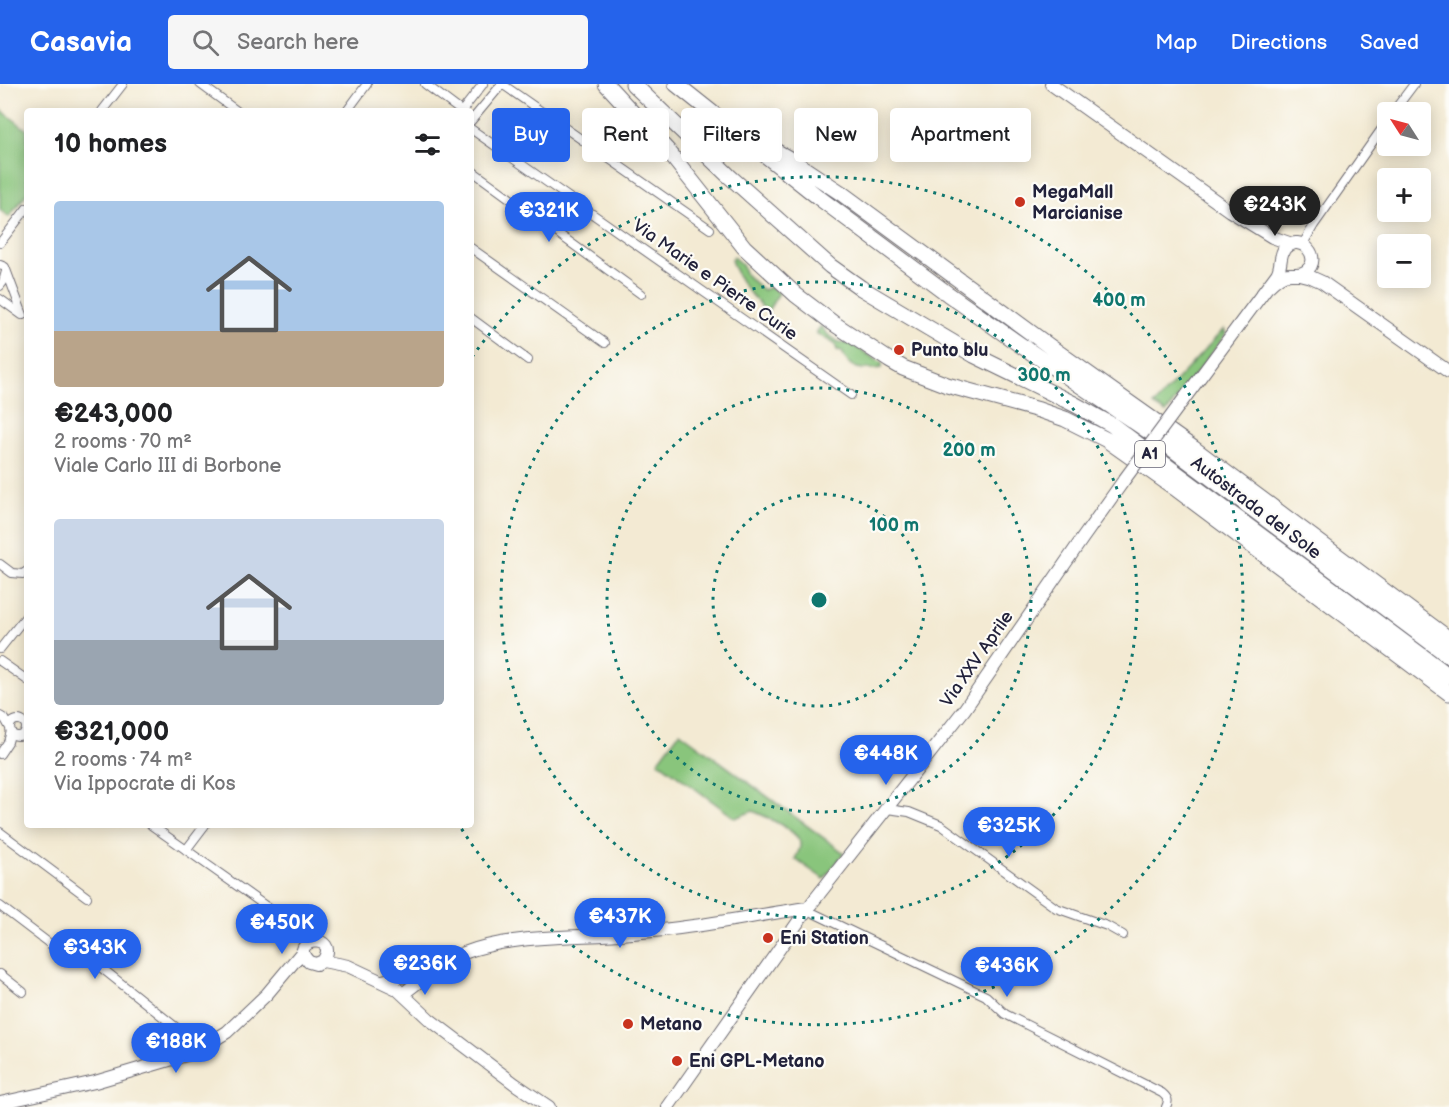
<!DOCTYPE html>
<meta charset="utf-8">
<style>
body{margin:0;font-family:"Balsamiq Sans",sans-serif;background:#f6f6f6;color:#202124;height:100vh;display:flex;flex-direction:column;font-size:22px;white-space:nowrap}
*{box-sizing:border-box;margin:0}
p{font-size:20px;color:#757577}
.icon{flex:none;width:33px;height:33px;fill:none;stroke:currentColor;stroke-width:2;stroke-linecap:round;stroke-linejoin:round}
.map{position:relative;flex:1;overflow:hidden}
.side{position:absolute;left:24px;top:24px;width:450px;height:720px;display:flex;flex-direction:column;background:#fff;border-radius:6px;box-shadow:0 3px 15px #0003}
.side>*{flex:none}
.guide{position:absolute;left:492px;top:24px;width:570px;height:54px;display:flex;gap:12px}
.needle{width:39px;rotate:306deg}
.buttons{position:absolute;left:1377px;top:18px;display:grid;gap:12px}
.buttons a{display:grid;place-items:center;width:54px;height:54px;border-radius:6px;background:#fff;box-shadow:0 3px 15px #0003;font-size:30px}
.price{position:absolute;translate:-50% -51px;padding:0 14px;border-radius:21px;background:#2563eb;color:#fff;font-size:20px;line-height:39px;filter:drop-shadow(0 2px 3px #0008)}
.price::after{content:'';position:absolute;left:50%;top:36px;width:18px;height:14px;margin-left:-9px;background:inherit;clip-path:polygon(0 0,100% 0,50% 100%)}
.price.current{background:#222;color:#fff}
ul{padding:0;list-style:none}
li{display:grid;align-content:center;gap:12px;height:318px;padding:0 30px}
li span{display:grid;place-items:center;height:186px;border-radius:6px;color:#555}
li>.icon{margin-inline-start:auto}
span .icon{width:108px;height:108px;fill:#fffc;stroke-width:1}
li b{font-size:26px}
h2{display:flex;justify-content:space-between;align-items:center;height:72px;padding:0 30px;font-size:26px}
.tag{padding:0 21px;border-radius:6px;background:#fff;box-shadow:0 3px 15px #0003;font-size:21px;line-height:54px}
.tag.current{background:#2563eb;color:#fff}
header{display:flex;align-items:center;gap:36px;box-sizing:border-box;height:84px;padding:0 30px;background:#2563eb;color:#fff}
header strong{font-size:28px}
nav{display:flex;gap:33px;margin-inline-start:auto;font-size:21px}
.search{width:420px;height:54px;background:#f6f6f6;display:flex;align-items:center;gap:15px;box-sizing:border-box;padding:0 21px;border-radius:6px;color:#757577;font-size:22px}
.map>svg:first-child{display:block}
.green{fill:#89c57b;stroke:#56745b;stroke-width:1.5}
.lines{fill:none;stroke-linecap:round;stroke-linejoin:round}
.street-casing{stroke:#6b6870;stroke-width:10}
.secondary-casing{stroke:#6b6870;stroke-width:14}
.highway-casing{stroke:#6b6870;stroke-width:17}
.street{stroke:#fff;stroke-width:8}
.secondary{stroke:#fff;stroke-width:12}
.highway{stroke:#fff;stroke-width:15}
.secondary-bridge-casing{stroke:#6b6870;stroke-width:14;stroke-linecap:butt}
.secondary-bridge{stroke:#fff;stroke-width:12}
.ring{fill:none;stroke:#0f766e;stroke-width:3;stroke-dasharray:3 6}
.poi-dot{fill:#c8321e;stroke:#fdfcf7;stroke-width:2}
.labels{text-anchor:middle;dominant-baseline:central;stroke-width:4.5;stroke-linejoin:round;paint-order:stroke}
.shield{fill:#fdfcf7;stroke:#646373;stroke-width:1.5}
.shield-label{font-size:16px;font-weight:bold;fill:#22223b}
.poi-label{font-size:18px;font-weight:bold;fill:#22223b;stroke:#fdfcf7;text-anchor:start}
.street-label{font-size:18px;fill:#22223b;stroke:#fdfcf7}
.centre{fill:#0f766e;stroke:#fdfcf7;stroke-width:3}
.ring-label{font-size:18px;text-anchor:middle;font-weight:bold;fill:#0f766e;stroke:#fdfcf7;stroke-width:4.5;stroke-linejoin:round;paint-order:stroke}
</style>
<header>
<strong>Casavia</strong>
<div class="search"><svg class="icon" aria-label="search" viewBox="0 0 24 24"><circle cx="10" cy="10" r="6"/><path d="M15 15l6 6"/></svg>Search here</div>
<nav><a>Map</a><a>Directions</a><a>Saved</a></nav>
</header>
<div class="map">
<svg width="1449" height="1023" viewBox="0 0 1449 1023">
<rect width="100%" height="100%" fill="#fdfcf7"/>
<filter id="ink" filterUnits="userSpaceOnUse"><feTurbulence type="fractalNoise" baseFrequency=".0167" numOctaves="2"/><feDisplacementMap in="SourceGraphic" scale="12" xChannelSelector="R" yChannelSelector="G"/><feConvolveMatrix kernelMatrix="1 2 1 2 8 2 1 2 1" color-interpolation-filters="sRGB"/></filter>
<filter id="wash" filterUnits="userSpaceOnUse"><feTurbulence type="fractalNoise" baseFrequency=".008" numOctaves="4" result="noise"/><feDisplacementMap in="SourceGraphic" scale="24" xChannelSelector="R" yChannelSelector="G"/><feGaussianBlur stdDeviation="1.35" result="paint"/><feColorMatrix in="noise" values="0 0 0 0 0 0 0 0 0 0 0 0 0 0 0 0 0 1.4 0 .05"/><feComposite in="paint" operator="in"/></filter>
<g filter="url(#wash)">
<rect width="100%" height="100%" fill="#f3ead3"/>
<path class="green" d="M 0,25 L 27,46 L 27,109 L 9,133 L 0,126 Z
M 733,173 L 742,181 L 746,191 L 763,206 L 770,203 L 779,209 L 767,228 C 751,212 738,197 731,176 Z
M 821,242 L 826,249 L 839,258 L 851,260 L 882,279 L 882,284 C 863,286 849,288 842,267 L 837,266 L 835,260 L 816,249 Z
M 1224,245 L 1226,250 L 1166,329 L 1154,321 Z
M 680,648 L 844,769 L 824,795 L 795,775 C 798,769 802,762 799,756 C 795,746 763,731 753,727 L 735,734 L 658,677 Z"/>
</g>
<g filter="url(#ink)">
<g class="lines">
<defs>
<path id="street" d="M 200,0 L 237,27
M 425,0 L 461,27
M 102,27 L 123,0
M 347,27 L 367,0
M 462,27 L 483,0
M 1393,28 L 1414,0
M 471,37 L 502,0 L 710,145
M 471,45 L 851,311
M 471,86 L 641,210
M 0,159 L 27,124
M 1303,160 L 1314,141 L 1388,36
M 471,164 L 605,259
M 0,181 L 5,183 L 23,231
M 0,202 L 3,198 L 6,187
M 0,215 L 22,231
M 471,234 L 528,276
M 0,480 L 12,489 L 23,490 L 27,487
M 0,565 L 27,531
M 0,577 L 27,596
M 0,632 L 5,635 L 10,644
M10 644a8 8 0 1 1 16 0a8 8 0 1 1-16 0Z
M 0,670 L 8,658 L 11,647
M 887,725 L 909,728 L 941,741 L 1056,824 L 1107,842 L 1123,851
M 151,741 L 315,857
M 0,748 L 87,813
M 186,766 L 205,741
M 0,822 L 54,863 L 60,863 L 64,859 L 69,858 L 202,964
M 807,826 L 986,912 L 1005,930 L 1162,1009 C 1168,1014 1169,1017 1166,1023
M 0,890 L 23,908"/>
<path id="secondary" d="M 1051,0 L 1230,127 L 1272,153 L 1292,160
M 1299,190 L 1311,193 L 1322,198 L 1449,288
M 1178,323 L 1277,190 C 1282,182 1279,171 1285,164 C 1300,148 1324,174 1306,187 C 1299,193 1292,188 1284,191 C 1278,193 1273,198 1269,202
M 323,877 C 342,848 285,854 309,878 L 316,880 L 323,877 L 348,882 L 397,905 L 429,935 L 515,1000 L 549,1023
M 382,897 L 399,893 L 427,890
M 404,909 C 423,895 441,878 464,869 C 512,850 580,854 632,849 C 650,847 668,846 686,843 C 727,838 768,829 808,824
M 0,1019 L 95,998 L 193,969 L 227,948 L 267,910 L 303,867
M 668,1023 L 808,824 L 964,626 L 1082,455 L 1124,396"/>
<path id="highway" d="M 606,0 L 668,67 L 744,163 L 796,211 L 833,239 L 889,276 L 903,284 L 947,301 L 1039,326 L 1065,335 L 1107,356 L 1175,404 L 1449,609
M 633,0 L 728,91 L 830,182 L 861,204 L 974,271 L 1074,320 L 1112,341 L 1449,592
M 676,0 L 818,113 L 948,210 L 1019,260 L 1151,349 L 1449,572
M 763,60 L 791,76 L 841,109 L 1049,262 L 1193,364 L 1449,555"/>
</defs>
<use href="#street" class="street-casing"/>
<use href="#secondary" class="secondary-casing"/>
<use href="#highway" class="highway-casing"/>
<use href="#street" class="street"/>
<use href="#secondary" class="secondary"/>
<use href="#highway" class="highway"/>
<defs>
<path id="secondary-bridge" d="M 1124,396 L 1178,323"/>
</defs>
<use href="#secondary-bridge" class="secondary-bridge-casing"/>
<use href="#secondary-bridge" class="secondary-bridge"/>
</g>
</g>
<g class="ring">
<circle cx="819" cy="516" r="106"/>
<circle cx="819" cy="516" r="212"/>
<circle cx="819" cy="516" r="318"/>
<path d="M472 273A424 424 0 1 1 461 744"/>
</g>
<g class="poi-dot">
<circle cx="1020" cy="118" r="6"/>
<circle cx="899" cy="266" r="6"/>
<circle cx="768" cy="854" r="6"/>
<circle cx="628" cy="940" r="6"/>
<circle cx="677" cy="977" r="6"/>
</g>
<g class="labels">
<rect class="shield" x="1135" y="357" width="30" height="26" rx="4.5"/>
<g class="shield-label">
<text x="1150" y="370">A1</text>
</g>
<g class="poi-label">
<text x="1032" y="108">MegaMall<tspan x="1032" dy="21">Marcianise</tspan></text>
<text x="911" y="266">Punto blu</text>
<text x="780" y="854">Eni Station</text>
<text x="640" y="940">Metano</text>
<text x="689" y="977">Eni GPL-Metano</text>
</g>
<g class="street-label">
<text transform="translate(715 196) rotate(35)">Via Marie e Pierre Curie</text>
<text transform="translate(1256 424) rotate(37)">Autostrada del Sole</text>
<text transform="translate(977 575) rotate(-55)">Via XXV Aprile</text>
</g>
</g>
<circle cx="819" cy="516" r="9" class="centre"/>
<g class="ring-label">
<text x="1119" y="222">400 m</text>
<text x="1044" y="297">300 m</text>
<text x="969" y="372">200 m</text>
<text x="894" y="447">100 m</text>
</g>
</svg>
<div class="buttons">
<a><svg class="needle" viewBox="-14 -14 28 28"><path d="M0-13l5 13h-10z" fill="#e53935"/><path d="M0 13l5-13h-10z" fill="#757577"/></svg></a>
<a>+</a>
<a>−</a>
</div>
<b class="price current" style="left:1275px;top:153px">€243K</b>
<b class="price" style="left:549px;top:159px">€321K</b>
<b class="price" style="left:886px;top:702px">€448K</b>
<b class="price" style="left:1009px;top:774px">€325K</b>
<b class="price" style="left:620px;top:865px">€437K</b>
<b class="price" style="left:282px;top:871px">€450K</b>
<b class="price" style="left:95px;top:896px">€343K</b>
<b class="price" style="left:425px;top:912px">€236K</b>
<b class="price" style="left:1007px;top:914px">€436K</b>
<b class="price" style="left:176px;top:990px">€188K</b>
<div class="guide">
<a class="tag current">Buy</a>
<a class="tag">Rent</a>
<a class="tag">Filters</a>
<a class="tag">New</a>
<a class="tag">Apartment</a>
</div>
<section class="side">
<h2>10 homes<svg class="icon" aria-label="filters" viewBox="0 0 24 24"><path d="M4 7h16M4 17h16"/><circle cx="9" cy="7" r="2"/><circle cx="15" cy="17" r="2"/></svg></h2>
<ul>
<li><span style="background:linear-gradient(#a9c7e8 70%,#b9a48a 0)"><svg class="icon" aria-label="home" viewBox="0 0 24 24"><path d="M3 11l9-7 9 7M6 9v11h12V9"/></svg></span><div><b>€243,000</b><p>2 rooms · 70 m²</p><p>Viale Carlo III di Borbone</p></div></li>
<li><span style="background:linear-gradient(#c9d6e8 65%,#9aa5b1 0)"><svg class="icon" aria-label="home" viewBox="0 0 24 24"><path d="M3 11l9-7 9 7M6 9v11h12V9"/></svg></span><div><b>€321,000</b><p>2 rooms · 74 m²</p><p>Via Ippocrate di Kos</p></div></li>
</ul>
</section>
</div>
